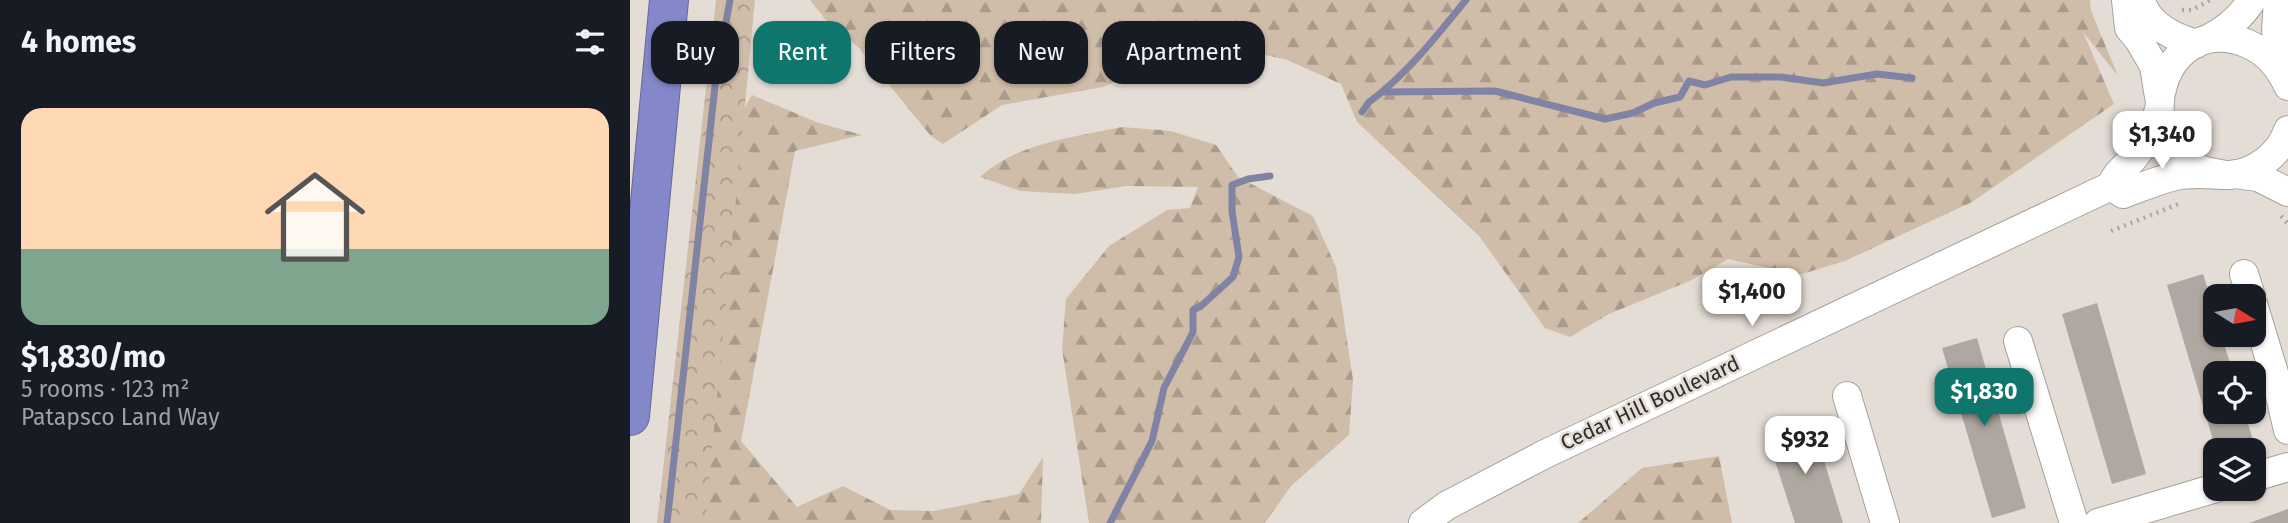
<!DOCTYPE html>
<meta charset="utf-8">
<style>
body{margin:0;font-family:"Fira Sans",sans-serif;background:#242831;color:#f1f3f6;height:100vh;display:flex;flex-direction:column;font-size:26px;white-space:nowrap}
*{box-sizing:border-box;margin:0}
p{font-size:23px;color:#9ea1a6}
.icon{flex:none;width:38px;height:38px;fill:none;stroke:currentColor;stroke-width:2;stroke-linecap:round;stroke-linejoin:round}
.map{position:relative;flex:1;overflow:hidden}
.drawer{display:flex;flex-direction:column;background:#171b24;width:630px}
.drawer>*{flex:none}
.guide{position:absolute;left:21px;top:21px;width:665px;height:63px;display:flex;gap:14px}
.needle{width:46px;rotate:101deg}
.tools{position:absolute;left:1573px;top:284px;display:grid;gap:14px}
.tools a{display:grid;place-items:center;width:63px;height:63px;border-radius:14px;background:#171b24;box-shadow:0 2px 5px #0004;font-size:35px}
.price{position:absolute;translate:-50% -60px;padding:0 16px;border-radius:14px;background:#fff;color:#222;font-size:23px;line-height:46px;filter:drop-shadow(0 2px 4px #0008)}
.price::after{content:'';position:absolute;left:50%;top:42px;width:21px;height:16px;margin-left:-10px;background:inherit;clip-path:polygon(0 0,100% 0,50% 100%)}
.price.active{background:#0f766e;color:#fff}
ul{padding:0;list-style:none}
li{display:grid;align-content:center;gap:14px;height:371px;padding:0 21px}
li span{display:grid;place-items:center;height:217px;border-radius:21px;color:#555}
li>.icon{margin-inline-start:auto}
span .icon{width:126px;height:126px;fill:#fffc;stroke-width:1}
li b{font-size:30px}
h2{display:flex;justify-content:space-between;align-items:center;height:84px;padding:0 21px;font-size:30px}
.chip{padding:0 24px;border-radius:21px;background:#171b24;box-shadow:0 2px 5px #0004;font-size:24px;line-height:63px}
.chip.active{background:#0f766e;color:#fff}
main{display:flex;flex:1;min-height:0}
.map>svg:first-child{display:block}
.forest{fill:url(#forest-firs)}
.park{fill:url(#park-crowns)}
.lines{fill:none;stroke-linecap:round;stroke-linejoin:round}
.stream{stroke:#8083a3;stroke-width:7}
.building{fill:#afa8a1}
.minor-casing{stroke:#a8a19b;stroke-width:30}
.highway-casing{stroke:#676892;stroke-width:40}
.path{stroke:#aca6a0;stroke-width:4.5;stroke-dasharray:2 5;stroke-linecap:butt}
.minor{stroke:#fff;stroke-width:28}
.highway{stroke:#8488ca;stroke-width:38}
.labels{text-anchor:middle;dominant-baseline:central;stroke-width:5;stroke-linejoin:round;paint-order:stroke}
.street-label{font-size:21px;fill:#302d2a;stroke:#e4ddd5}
</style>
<main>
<section class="drawer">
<h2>4 homes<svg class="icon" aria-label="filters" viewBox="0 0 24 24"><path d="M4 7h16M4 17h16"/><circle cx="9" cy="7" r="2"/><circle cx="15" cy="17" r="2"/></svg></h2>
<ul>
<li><span style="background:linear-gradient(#ffd9b3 65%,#7fa58c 0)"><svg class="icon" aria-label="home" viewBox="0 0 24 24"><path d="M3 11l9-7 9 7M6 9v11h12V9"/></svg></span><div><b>$1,830/mo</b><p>5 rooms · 123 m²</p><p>Patapsco Land Way</p></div></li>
</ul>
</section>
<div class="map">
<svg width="1658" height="523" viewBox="0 0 1658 523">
<defs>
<pattern id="forest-firs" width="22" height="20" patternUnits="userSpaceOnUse" patternTransform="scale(1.75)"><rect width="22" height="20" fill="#d0bda9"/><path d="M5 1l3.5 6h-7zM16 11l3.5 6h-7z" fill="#a99a8a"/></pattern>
<pattern id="park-crowns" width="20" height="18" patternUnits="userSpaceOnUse" patternTransform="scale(1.75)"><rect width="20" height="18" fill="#d0bda9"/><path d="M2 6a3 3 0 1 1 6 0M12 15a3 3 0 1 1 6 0" fill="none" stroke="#a99a8a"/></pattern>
</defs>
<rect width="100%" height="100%" fill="#e4ddd5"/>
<path class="forest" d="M 180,0 L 1460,0 L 1461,11 L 1488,76 L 1453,32 L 1484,104 L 1342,202 L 1215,261 L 1169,275 L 1098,259 L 1062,280 L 979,314 L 940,337 L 915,328 L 849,236 L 727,122 L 711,84 L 657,60 L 596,46 L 522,66 L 473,87 L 372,105 L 313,144 L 301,136 L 228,47 L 195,19 Z
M 122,95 L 189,123 L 232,135 L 165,151 L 111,441 L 167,507 L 213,486 L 260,510 L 304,511 L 389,494 L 413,457 L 411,523 L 54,523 L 108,119 Z
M 492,127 L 541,131 L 586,145 L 608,177 L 683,216 L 706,267 L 723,380 L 719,435 L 661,486 L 635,523 L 459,523 L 432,349 L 436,299 L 479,246 L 537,210 L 560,208 L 568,187 L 496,186 L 445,194 L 390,191 L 350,177 C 387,143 444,137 492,127 Z
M 1089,456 L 1102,523 L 948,523 L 1012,468 Z"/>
<path class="park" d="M 86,0 L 125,0 L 75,523 L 27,523 Z"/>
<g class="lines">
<path class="stream" d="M 752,92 C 787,62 807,35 836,0
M 732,112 L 739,102 L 752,92 L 865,91 L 975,119 L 1003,113 L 1024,103 L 1050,97 L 1059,81 L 1075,85 L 1101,77 L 1151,77 L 1193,83 L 1247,74 L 1282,78
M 37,523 L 86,77 L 100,0
M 480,523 L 522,441 L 534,388 L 563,332 L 563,310 L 571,306 L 603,277 L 609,257 L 602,211 L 602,185 L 618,179 L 640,176"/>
</g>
<path class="building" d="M 1573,274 L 1586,315 L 1586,334 L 1591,334 L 1603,373 L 1586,373 L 1586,411 L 1614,411 L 1624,443 L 1603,450 L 1586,450 L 1537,285 Z
M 1467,303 L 1516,474 L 1482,484 L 1432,314 Z
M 1347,338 L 1396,508 L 1362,518 L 1312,348 Z
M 1183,424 L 1213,523 L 1165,523 L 1137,436 Z
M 1658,509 L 1658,523 L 1619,523 Z"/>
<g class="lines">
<defs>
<path id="minor" d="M 1496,0 L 1499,28 L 1509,40 L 1524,66 L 1529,97
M 1511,0 C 1517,25 1543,37 1566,44
M 1648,0 L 1646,31 L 1655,76
M 1578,39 C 1596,30 1611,17 1622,0
M 1605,174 L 1628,177 L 1658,192
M 1596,175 C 1589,173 1582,173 1575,171 C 1492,142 1533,8 1618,44 C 1637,52 1650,68 1658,86
M 1481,186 L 1493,194 C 1510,188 1528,180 1545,176 C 1563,172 1582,175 1600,175 C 1626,173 1650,154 1658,130
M 1614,274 L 1621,296
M 1624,307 L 1647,383 L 1658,430
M 1388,341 L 1444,523
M 1217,396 L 1255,523
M 1624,477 L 1658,467
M 793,523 L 816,506 L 915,454 L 1481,186 C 1486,173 1493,169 1502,160 C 1515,145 1523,128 1529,110
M 1468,523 L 1586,488"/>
<path id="highway" d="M 0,416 L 39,0"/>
</defs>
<use href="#minor" class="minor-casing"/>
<use href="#highway" class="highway-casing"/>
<path class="path" d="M 1552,10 L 1562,10 L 1580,0
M 1651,216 L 1658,224
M 1481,231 L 1551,203"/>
<use href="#minor" class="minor"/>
<use href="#highway" class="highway"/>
</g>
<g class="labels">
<g class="street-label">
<text transform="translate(1020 403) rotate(-25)">Cedar Hill Boulevard</text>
</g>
</g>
</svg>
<div class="tools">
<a><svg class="needle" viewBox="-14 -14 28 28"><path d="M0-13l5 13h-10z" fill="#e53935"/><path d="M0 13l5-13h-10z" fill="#9ea1a6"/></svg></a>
<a><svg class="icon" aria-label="locate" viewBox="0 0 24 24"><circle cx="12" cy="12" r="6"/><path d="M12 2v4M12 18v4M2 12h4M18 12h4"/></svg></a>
<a><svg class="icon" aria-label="layers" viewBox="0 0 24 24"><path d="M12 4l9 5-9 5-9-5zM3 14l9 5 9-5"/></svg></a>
</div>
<b class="price" style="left:1532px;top:171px">$1,340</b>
<b class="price" style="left:1122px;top:328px">$1,400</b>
<b class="price active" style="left:1354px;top:428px">$1,830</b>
<b class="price" style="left:1175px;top:476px">$932</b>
<div class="guide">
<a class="chip">Buy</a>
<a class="chip active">Rent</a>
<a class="chip">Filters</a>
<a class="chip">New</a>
<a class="chip">Apartment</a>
</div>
</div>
</main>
